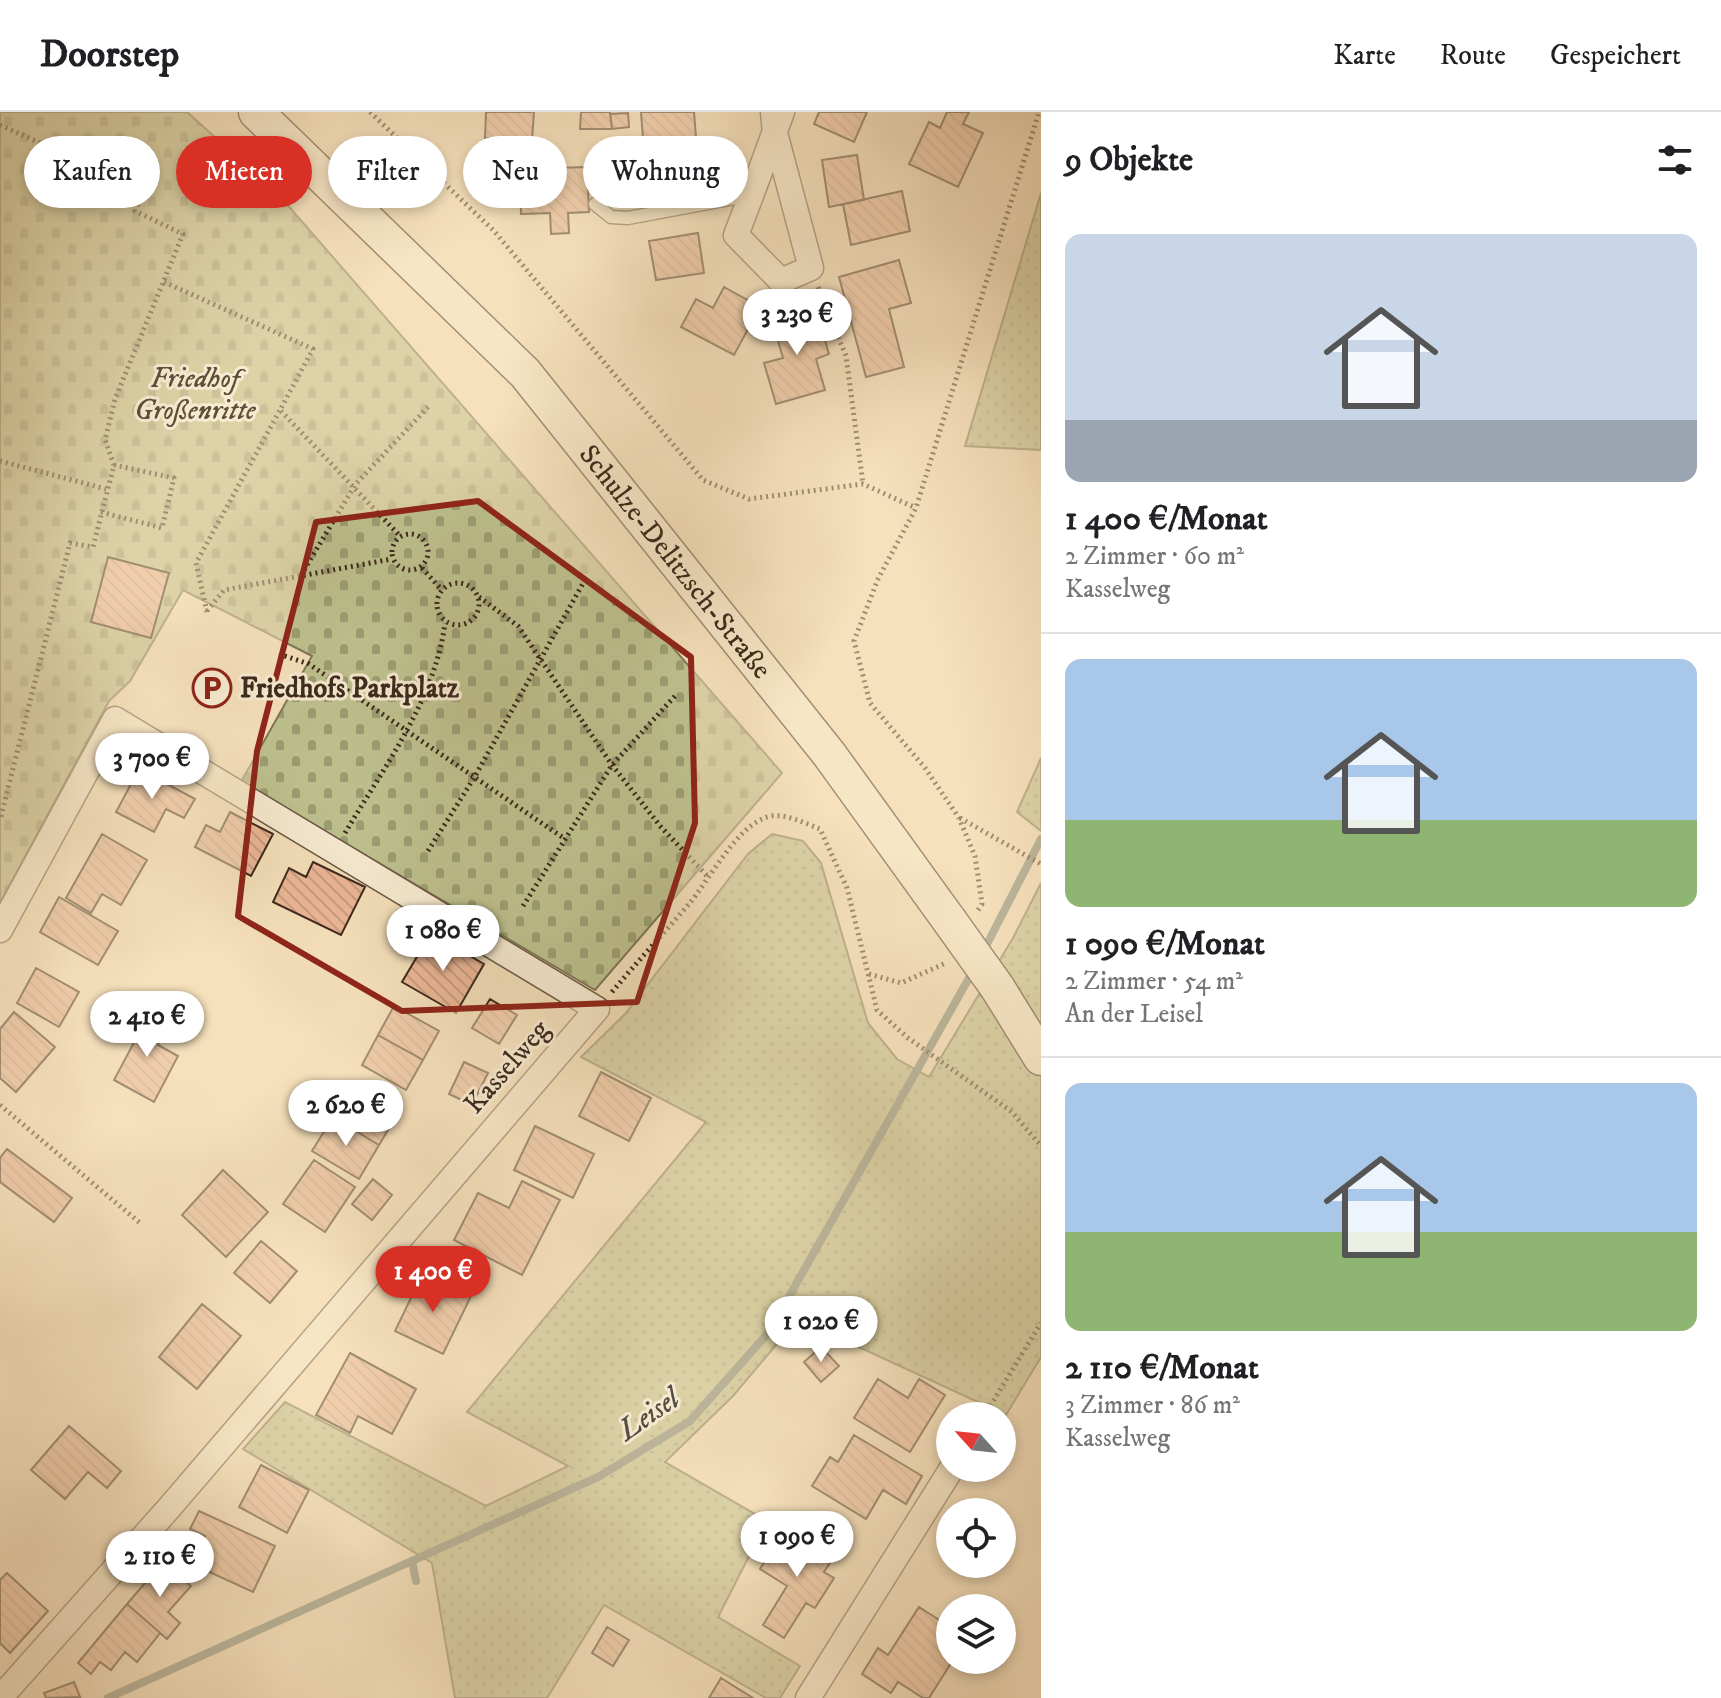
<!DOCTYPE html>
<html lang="de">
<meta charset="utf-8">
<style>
body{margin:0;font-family:"IM FELL DW Pica",serif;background:#f6f6f6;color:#202124;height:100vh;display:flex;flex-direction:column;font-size:30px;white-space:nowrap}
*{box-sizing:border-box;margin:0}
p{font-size:26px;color:#757577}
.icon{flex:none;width:44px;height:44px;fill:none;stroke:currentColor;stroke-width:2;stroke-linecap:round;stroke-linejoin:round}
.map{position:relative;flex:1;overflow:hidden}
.side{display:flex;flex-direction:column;background:#fff;width:680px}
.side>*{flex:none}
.hud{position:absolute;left:24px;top:24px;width:760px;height:72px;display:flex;gap:16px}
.needle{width:52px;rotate:297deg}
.buttons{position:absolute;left:936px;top:1290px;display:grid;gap:16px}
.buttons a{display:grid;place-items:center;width:80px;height:80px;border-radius:50%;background:#fff;box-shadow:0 4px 12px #0003;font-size:40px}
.price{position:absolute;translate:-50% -68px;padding:0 18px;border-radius:28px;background:#fff;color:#222;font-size:26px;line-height:52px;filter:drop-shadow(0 2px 4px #0008)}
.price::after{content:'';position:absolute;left:50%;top:48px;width:24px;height:18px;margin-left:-12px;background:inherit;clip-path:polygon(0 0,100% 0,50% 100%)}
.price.selected{background:#d93025;color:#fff}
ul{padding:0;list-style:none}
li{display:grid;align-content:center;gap:16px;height:424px;padding:0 24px}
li+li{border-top:2px solid #e0e0e0}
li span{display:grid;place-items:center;height:248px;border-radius:16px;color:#555}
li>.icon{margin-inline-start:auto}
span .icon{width:144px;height:144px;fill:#fffc;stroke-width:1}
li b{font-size:34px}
h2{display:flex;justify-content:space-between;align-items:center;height:96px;padding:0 24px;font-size:34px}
.chip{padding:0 28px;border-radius:36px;background:#fff;box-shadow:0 4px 12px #0003;font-size:28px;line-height:72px}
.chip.selected{background:#d93025;color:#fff}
header{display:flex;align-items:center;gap:48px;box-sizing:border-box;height:112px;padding:0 40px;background:#fff;border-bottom:2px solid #e0e0e0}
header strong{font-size:38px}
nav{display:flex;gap:44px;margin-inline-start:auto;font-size:28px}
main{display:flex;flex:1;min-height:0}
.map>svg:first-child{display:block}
.grass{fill:url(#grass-dots);stroke:#7d7656;stroke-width:2}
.cemetery{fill:url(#cemetery-stones);stroke:#7d7656;stroke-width:2}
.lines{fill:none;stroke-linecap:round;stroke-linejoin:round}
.stream{stroke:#768277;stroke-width:8}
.building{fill:url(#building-back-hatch);stroke:#3c291c;stroke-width:2}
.lane-casing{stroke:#6a5744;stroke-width:15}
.street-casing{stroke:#6a5744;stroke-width:27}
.secondary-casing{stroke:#3c291c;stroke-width:37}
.path{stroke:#3c291c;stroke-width:5;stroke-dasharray:2 4;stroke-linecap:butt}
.lane{stroke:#f8ecd3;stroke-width:12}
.street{stroke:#f8ecd3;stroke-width:24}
.secondary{stroke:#f8ecd3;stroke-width:34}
.secondary-bridge-casing{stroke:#3c291c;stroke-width:37;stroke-linecap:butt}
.secondary-bridge{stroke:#f8ecd3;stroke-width:34}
.marked{fill:none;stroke:#8f2418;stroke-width:6;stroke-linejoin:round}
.labels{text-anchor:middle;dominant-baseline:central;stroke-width:6;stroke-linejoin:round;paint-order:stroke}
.park-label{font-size:28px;font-style:italic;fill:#5c4f39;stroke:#f8ecd3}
.street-label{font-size:28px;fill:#3c291c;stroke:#f8ecd3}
.poi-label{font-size:28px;font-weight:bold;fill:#3c291c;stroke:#f8ecd3;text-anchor:start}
.water-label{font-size:30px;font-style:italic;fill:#544e42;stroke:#f8ecd3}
</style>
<header>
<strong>Doorstep</strong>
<nav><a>Karte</a><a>Route</a><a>Gespeichert</a></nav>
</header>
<main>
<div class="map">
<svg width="1041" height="1586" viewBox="0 0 1041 1586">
<defs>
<pattern id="grass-dots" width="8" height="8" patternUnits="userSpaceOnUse" patternTransform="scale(2)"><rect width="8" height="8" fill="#bec28f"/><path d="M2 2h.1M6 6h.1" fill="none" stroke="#9c9e74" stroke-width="1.8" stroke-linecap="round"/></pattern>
<pattern id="cemetery-stones" width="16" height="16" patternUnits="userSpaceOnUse" patternTransform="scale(2)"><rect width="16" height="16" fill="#bec28f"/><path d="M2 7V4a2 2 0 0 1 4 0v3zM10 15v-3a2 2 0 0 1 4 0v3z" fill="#9c9e74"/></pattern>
<pattern id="building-back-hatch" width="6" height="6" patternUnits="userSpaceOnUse" patternTransform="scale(2)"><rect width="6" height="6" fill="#ecb797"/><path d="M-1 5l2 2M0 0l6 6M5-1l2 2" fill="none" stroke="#cb9d82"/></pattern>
</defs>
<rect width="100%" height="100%" fill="#f5e1bc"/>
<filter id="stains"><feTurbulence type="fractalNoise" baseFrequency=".0025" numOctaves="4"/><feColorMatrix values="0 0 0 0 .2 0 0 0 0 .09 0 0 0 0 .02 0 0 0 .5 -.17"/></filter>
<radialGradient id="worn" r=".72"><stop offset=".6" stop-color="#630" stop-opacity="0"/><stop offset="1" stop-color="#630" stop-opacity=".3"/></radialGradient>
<path class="grass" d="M 1041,81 L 1041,338 L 965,334 Z
M 1041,646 L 1041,719 L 1017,700 Z
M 772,722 L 803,729 L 821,751 L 868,911 L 897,947 L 929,965 L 1013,826 L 1041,771 L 1041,1245 L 1006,1303 L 798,1207 L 733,1284 L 665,1350 L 767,1409 L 718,1505 L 800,1554 L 780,1586 L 766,1586 L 604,1493 L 547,1586 L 455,1586 L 432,1451 L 243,1337 L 285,1290 L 486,1394 L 568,1354 L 467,1300 L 706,1010 L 581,945 L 625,902 L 748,742 Z"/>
<path class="cemetery" d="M 0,0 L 187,0 L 278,82 L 782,661 L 595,878 L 241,670 L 312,544 L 183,478 L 130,569 L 109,589 L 0,791 Z"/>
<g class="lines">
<path class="stream" d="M 983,840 L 1041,727
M 412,1449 L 416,1469
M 108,1586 L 598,1365 L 690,1309 L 769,1220 L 973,859"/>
</g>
<path class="building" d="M 486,0 L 534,0 L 532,28 L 485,26 Z
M 581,0 L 610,0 L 612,17 L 580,17 Z
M 641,0 L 694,0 L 700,76 L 647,80 Z
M 819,0 L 867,0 L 854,30 L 814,12 Z
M 947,0 L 969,0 L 963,12 L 983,21 L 958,75 L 909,52 L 929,10 L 940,16 Z
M 628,1 L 629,15 L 612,17 L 610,2 Z
M 857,43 L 864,88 L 829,95 L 822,48 Z
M 587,55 L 589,100 L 568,101 L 569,121 L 551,122 L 550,101 L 521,102 L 520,57 Z
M 902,79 L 910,119 L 851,133 L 843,92 Z
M 698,121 L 704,161 L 656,168 L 649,129 Z
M 899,148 L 911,191 L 889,197 L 904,255 L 866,265 L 839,165 Z
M 724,175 L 760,195 L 734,243 L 681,215 L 696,187 L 713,196 Z
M 815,195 L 829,242 L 816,247 L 825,278 L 776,292 L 764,251 L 783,246 L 772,208 Z
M 108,445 L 169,461 L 151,526 L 91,510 Z
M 139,657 L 195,687 L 184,706 L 166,697 L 154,720 L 116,700 Z
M 230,700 L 273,722 L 251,764 L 195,735 L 206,713 L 220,720 Z
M 102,722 L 147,748 L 121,793 L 102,782 L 91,801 L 66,786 Z
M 313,750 L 365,775 L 341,823 L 273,790 L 289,756 L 306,765 Z
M 59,785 L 118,819 L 98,853 L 40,820 Z
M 431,821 L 484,852 L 456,901 L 402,870 Z
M 36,856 L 79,880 L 59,915 L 17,891 Z
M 490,887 L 517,903 L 499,932 L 472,916 Z
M 394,894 L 439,919 L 423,948 L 378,923 Z
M 14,900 L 55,935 L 16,980 L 0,966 L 0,917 Z
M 138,900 L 168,916 L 158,933 L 178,944 L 154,990 L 114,968 L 138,923 L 129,918 Z
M 378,923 L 423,948 L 406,978 L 362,953 Z
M 464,950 L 488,961 L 472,993 L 449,982 Z
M 601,960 L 651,986 L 629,1029 L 579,1004 Z
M 353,970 L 400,998 L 379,1033 L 333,1005 Z
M 333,1005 L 379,1033 L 359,1067 L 312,1039 Z
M 535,1014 L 594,1042 L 573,1086 L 514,1058 Z
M 7,1037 L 72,1086 L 54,1110 L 0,1070 L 0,1046 Z
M 314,1048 L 355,1075 L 325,1120 L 283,1092 Z
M 223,1058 L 268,1100 L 226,1145 L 182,1103 Z
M 373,1067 L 392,1083 L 372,1108 L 352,1092 Z
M 522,1069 L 560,1088 L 522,1163 L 454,1128 L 478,1081 L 509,1096 Z
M 261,1129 L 297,1159 L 270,1191 L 234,1161 Z
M 423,1161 L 471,1184 L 443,1242 L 395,1219 Z
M 202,1192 L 241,1224 L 197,1277 L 159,1245 Z
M 821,1235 L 839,1254 L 821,1270 L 804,1250 Z
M 350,1241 L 416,1277 L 392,1322 L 358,1304 L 350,1321 L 316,1303 Z
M 878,1267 L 908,1286 L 919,1267 L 945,1283 L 910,1340 L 854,1306 Z
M 69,1314 L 121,1359 L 107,1376 L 88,1360 L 65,1387 L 31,1358 Z
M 854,1323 L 922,1364 L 906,1392 L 883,1378 L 866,1407 L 812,1374 L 830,1345 L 838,1350 Z
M 261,1353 L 309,1378 L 287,1421 L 239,1395 Z
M 199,1399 L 275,1434 L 253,1480 L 192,1452 L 205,1424 L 190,1417 Z
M 806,1420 L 837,1440 L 824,1460 L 834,1466 L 815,1496 L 806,1491 L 784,1526 L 763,1513 L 787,1474 L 760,1457 L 780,1424 L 796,1435 Z
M 163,1450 L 191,1474 L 168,1500 L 180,1511 L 167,1527 L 127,1492 Z
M 7,1461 L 48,1499 L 10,1541 L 0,1531 L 0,1468 Z
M 127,1492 L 160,1521 L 137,1550 L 125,1540 L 111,1558 L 100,1550 L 91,1562 L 78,1551 Z
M 919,1495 L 950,1515 L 950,1548 L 953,1548 L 929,1586 L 923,1586 L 898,1570 L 891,1581 L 862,1562 L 878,1536 L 888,1543 Z
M 607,1515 L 629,1528 L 613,1554 L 592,1541 Z
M 721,1566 L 753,1586 L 709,1586 Z
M 74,1570 L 80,1585 L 46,1586 L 44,1581 Z"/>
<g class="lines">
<defs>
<path id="lane" d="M 595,92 L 611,105 L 628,106 L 751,83"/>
<path id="street" d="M 773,0 L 775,21 L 811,156 L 781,169 L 736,123 C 752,82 767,41 782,0
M 0,818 L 115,607 L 597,897 L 169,1396 L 0,1586
M 808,1586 L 952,1356"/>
<g id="secondary">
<path id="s1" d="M 256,0 L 525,261 L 829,642 L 949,808"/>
<path d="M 997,875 L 1041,946"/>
</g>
</defs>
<use href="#lane" class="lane-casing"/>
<use href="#street" class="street-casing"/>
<use href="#secondary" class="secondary-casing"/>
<path class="path" d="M 370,0 L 494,119 L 703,368 L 749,387 L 863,372 L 916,396
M 0,13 L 144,77 L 135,99 L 183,122 L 115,287 L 105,328 L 114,353 L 93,435 L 70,431 L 0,708
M 164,170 L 313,237 L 280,298 L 400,424
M 818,175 L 846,244 L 863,372
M 0,349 L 106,377
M 101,400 L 162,416 L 174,366 L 114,353
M392 440a18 18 0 1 1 36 0a18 18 0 1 1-36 0Z
M 422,456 L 441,477
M 301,463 L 355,373 L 428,295
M437 492a21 21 0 1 1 42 0a21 21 0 1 1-42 0Z
M 479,485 L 518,514 L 612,653 L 661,715 L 709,766
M 207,499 L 224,478 L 392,447
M 207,500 L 196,451 L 280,298
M 279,542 L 309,552 L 565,727
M 960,706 L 1041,752
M 345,721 C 384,655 435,588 445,511
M 428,739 L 474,666 L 586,466
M 523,794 L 612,653 L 675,584
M 978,798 L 982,792 L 975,744 L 959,706 L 925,656 L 870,591 L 854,529 L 878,467 L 916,396 L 1039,0
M 869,862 L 901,871 L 946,851
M 612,880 C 637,850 664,821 689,792 C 709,768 737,714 767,705 C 784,700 804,711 820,717 L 847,776 L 877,898 L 908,926 L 1012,1000 L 1041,1034
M 0,993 L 140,1111
M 984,1304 L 1041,1211"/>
<use href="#lane" class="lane"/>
<use href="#street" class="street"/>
<use href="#secondary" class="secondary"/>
<defs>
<path id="secondary-bridge" d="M 949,808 L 997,875"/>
</defs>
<use href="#secondary-bridge" class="secondary-bridge-casing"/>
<use href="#secondary-bridge" class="secondary-bridge"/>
</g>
<path d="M0 0H1041V1586H0ZM 478,389 L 691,545 L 695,711 L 637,890 L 402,899 L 238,804 L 257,639 L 316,410 Z" fill="#f5e1bc" fill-opacity=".55" fill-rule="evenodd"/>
<path class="marked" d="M 478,389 L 691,545 L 695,711 L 637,890 L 402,899 L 238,804 L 257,639 L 316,410 Z"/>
<defs>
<symbol id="parking-ring" viewBox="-11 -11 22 22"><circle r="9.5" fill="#f8ecd3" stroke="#8f2418" stroke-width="1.5"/><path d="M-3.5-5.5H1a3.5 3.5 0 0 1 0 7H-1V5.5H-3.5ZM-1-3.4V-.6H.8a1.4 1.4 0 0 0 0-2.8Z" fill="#8f2418"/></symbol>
</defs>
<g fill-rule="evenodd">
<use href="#parking-ring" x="190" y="554" width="44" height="44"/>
</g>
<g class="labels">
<g class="park-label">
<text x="195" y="266">Friedhof<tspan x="195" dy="32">Großenritte</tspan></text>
</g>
<g class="street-label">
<text stroke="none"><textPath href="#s1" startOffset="616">Schulze-Delitzsch-Straße</textPath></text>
<text transform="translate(507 955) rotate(-49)">Kasselweg</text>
</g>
<g class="poi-label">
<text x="240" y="576">Friedhofs Parkplatz</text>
</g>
<g class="water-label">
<text transform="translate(649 1303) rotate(-35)">Leisel</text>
</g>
</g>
<rect width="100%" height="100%" filter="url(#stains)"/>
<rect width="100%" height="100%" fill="url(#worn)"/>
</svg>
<div class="buttons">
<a><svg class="needle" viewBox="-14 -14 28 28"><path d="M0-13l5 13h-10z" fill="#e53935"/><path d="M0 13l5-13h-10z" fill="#757577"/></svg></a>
<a><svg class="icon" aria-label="locate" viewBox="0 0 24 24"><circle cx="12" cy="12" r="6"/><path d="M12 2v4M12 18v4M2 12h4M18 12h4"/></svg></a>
<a><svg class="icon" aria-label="layers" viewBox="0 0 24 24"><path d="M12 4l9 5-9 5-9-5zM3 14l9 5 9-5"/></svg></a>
</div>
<b class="price" style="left:797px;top:245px">3 230 €</b>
<b class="price" style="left:152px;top:689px">3 700 €</b>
<b class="price" style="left:443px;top:861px">1 080 €</b>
<b class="price" style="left:147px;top:947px">2 410 €</b>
<b class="price" style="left:346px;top:1036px">2 620 €</b>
<b class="price selected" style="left:433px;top:1202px">1 400 €</b>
<b class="price" style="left:821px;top:1252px">1 020 €</b>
<b class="price" style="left:797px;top:1467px">1 090 €</b>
<b class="price" style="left:160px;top:1487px">2 110 €</b>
<div class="hud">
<a class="chip">Kaufen</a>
<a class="chip selected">Mieten</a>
<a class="chip">Filter</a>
<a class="chip">Neu</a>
<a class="chip">Wohnung</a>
</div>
</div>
<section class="side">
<h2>9 Objekte<svg class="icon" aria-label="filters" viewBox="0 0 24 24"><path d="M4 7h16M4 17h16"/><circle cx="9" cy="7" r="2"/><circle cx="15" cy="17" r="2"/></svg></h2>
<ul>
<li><span style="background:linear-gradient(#c9d6e8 75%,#9aa5b1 0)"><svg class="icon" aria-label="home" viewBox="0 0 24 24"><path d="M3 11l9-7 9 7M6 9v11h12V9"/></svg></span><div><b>1 400 €/Monat</b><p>2 Zimmer · 60 m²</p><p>Kasselweg</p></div></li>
<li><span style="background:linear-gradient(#a9c7e8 65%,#8fb573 0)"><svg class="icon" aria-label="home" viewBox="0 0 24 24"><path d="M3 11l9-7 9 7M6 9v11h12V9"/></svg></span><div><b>1 090 €/Monat</b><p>2 Zimmer · 54 m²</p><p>An der Leisel</p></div></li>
<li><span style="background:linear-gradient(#a9c7e8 60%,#8fb573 0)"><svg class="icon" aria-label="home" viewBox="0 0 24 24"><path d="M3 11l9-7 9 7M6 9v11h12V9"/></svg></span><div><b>2 110 €/Monat</b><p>3 Zimmer · 86 m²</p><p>Kasselweg</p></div></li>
</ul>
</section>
</main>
